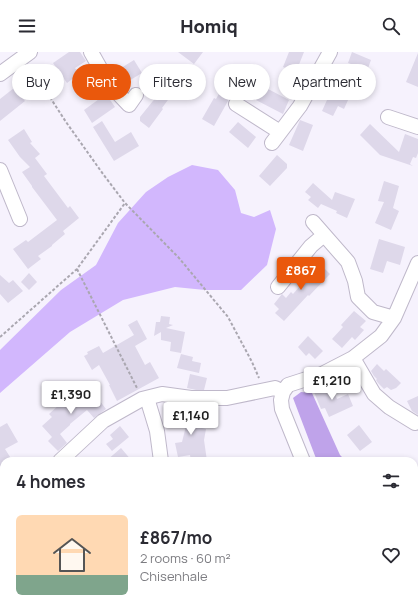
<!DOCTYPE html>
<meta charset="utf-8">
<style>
body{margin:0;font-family:Manrope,sans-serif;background:#f7f7f7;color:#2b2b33;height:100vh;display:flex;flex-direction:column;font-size:15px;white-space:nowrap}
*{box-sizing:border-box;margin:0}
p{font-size:13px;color:#7c7c81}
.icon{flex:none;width:22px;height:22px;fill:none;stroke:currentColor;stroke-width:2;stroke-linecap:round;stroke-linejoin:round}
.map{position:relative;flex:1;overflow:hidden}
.panel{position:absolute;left:0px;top:405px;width:418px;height:156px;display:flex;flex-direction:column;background:#fff;border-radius:12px 12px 0 0;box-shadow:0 2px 6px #0003}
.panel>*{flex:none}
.hud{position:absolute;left:12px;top:12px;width:394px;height:36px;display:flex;gap:8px}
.price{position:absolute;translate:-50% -34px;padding:0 9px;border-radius:4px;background:#fff;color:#222;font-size:13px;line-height:26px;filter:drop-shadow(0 1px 2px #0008)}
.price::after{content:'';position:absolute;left:50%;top:24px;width:12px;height:9px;margin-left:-6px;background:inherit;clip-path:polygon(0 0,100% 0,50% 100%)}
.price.on{background:#ea580c;color:#fff}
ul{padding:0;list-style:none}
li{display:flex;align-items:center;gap:12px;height:100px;padding:0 16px}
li+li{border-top:1px solid #e1e1e2}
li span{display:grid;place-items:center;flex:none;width:112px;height:80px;border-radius:6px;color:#555}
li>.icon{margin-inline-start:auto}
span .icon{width:48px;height:48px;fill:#fffc;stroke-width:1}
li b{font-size:17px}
h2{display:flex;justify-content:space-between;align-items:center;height:48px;padding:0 16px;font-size:17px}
.tag{padding:0 14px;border-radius:18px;background:#fff;box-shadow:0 2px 6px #0003;font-size:14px;line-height:36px}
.tag.on{background:#ea580c;color:#fff}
header{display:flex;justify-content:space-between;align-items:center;height:52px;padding:0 16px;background:#fff;font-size:18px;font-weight:800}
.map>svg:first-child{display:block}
.green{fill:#d2b7fd}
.forest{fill:#bfa3ea}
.building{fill:#ded8ea}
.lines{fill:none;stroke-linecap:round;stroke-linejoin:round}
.minor-casing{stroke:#bfb8ca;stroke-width:16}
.major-casing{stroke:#bfb8ca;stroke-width:18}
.path{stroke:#aaa7b0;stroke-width:2;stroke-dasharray:3 2;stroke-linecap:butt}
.minor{stroke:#fff;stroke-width:14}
.major{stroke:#fff;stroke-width:17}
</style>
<header><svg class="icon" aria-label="menu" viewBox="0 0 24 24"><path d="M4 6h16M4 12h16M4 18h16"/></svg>Homiq<svg class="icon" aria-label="search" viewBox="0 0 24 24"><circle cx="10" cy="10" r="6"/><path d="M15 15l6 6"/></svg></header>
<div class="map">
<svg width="418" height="561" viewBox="0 0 418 561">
<rect width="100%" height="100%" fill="#f6f2fd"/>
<path class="green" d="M 192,113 L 218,118 L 235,138 L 241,161 L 254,165 L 270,158 L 276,177 L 267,213 L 241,238 L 205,238 L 175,235 L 123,248 L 70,280 L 0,341 L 0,298 L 61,238 L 96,213 L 118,171 L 146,140 L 168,125 Z"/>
<path class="forest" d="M 301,340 L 312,341 L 340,403 L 346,409 L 317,409 L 293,346 Z
M 418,432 L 418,477 L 414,479 L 414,435 Z"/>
<path class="building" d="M 69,0 L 80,0 L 86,9 L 75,16 L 79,22 L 67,31 L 53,11 Z
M 178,0 L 203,0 L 194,12 Z
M 289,0 L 304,0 L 296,20 L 283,15 Z
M 352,0 L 371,8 L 363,30 L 357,28 L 344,57 L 338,54 L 333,64 L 322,59 L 327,48 L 319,45 L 326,30 L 342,37 L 351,12 L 348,11 Z
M 418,1 L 418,35 L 406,30 Z
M 134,8 L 142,21 L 122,33 L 113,21 Z
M 158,18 L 179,33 L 162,56 L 163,57 L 149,76 L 140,69 L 140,65 L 161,39 L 149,30 Z
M 230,22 L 265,42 L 268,37 L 289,48 L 283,62 L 246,43 L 244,47 L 233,40 L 214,74 L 202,67 L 214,46 L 216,47 Z
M 14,36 L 25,49 L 0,69 L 0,47 Z
M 106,42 L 115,55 L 92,71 L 84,58 Z
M 300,68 L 313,73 L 303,99 L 289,93 Z
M 102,69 L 115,90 L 131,80 L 139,94 L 114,109 L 93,75 Z
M 238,70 L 256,85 L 248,96 L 229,80 Z
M 370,72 L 399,100 L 405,82 L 418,87 L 418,101 L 416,106 L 413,105 L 410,112 L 413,114 L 380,103 L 360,83 Z
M 24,77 L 32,90 L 30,91 L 40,102 L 35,106 L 47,122 L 44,124 L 68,156 L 70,154 L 79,166 L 63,179 L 65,182 L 52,193 L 52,194 L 38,204 L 41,207 L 28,217 L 13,197 L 26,188 L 28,190 L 57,168 L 32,135 L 32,134 L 22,120 L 30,115 L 20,105 L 8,88 Z
M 277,103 L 287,112 L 287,116 L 270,134 L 259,124 Z
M 384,129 L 399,134 L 393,156 L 399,159 L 391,178 L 375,171 L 384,150 L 378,149 Z
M 313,131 L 332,148 L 335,140 L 355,147 L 347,166 L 336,161 L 337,159 L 321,152 L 318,156 L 308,148 L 311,145 L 305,140 Z
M 379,187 L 405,195 L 400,213 L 387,209 L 383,221 L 370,217 Z
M 319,211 L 330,222 L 309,244 L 308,243 L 284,269 L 275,261 L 279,257 L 274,252 L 282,242 L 286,246 L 291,240 L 293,242 L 306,227 L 301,223 L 310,214 L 313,217 Z
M 29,221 L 37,230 L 29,238 L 21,230 Z
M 0,223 L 9,231 L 13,228 L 23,239 L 8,251 L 0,242 Z
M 354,259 L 366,269 L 360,275 L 364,278 L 355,288 L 352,285 L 342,296 L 332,287 L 343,275 L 341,273 Z
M 161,264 L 170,265 L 169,272 L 173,273 L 166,276 L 185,280 L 181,301 L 170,299 L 171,290 L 161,288 L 161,280 L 154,284 L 156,270 L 160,270 Z
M 137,268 L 147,287 L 135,294 L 145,313 L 150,310 L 159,326 L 117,349 L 109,333 L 110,333 L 99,313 L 92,318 L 84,304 L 88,302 L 87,300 L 99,294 L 103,301 L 134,283 L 128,273 Z
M 308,284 L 323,299 L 315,307 L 309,301 L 306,304 L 298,295 Z
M 181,302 L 193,305 L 192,309 L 201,311 L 199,321 L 177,316 Z
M 377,312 L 384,319 L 386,317 L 401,331 L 396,336 L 391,338 L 387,335 L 384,337 L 378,331 L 376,328 L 377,327 L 374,324 L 371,319 Z
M 190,322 L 207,326 L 204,338 L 196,338 L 187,336 Z
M 331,333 L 337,347 L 348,342 L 353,354 L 329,365 L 325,356 L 321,357 L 314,340 Z
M 79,338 L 85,346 L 93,340 L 106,357 L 94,366 L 87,358 L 70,372 L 70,373 L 60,382 L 67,391 L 58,399 L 48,389 L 52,385 L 42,374 L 52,365 L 49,362 L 72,341 L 73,342 Z
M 418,344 L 418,363 L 412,359 L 407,349 Z
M 176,353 L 188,356 L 187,359 L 197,362 L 195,368 L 199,369 L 198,375 L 206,377 L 204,388 L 207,409 L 191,409 L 190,403 L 178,405 L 175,391 L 182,390 L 187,370 L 173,367 Z
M 7,371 L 18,390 L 5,397 L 12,408 L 9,409 L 4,409 L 4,412 L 0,414 L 0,375 Z
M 359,373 L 372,390 L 360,399 L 347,383 Z
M 120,374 L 129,385 L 112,399 L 106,392 L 113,387 L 110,383 Z
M 121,396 L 132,409 L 106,409 Z"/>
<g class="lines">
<defs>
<path id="minor" d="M 91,0 L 109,32 L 129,53 L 136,43
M 0,22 L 30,0
M 236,52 L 280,80
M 388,65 L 418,75
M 272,91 L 300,54 L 330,0
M 0,118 L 20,167
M 313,170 L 348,210 L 355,229 L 358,245 L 373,260 L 394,266
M 278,235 L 311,194 L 324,183
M 353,306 L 374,342 L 389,355 L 415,371
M 147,346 L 157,379 L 161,409
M 60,409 L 103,369 L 142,347 L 162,342 L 191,346 L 227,346 L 275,336 L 283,340
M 303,409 L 282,357 L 281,348 L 283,340 L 288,333 L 322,322 L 353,306 L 381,284 L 394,266 L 418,211
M 0,453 L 4,452
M 414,526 L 418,533
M 414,552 L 418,554
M 74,557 L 76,561"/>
<path id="major" d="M 414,493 L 418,491
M 414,516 L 418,511
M 335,561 L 342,557"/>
</defs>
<use href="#minor" class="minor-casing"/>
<use href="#major" class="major-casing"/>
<path class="path" d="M 31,16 L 66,70 L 103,122 L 125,151 L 179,206 L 228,265 L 252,310 L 259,326
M 77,217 L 137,336
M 0,285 L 77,217 L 125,151
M 0,423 L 4,431
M 209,561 L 214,557"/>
<use href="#minor" class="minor"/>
<use href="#major" class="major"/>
</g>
</svg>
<b class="price on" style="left:301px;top:239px">£867</b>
<b class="price" style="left:332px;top:349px">£1,210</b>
<b class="price" style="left:71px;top:363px">£1,390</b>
<b class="price" style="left:191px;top:384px">£1,140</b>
<div class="hud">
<a class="tag">Buy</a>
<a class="tag on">Rent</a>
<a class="tag">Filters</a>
<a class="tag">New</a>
<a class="tag">Apartment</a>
</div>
<section class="panel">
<h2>4 homes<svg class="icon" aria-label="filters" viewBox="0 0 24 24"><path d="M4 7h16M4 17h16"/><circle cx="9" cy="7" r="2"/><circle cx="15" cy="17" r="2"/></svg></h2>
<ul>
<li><span style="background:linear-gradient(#ffd9b3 75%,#7fa58c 0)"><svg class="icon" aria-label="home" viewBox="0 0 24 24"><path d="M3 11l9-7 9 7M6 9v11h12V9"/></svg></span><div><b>£867/mo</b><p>2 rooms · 60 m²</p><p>Chisenhale</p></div><svg class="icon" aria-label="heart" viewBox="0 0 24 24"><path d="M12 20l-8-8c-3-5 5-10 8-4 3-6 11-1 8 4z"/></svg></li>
</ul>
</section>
</div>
